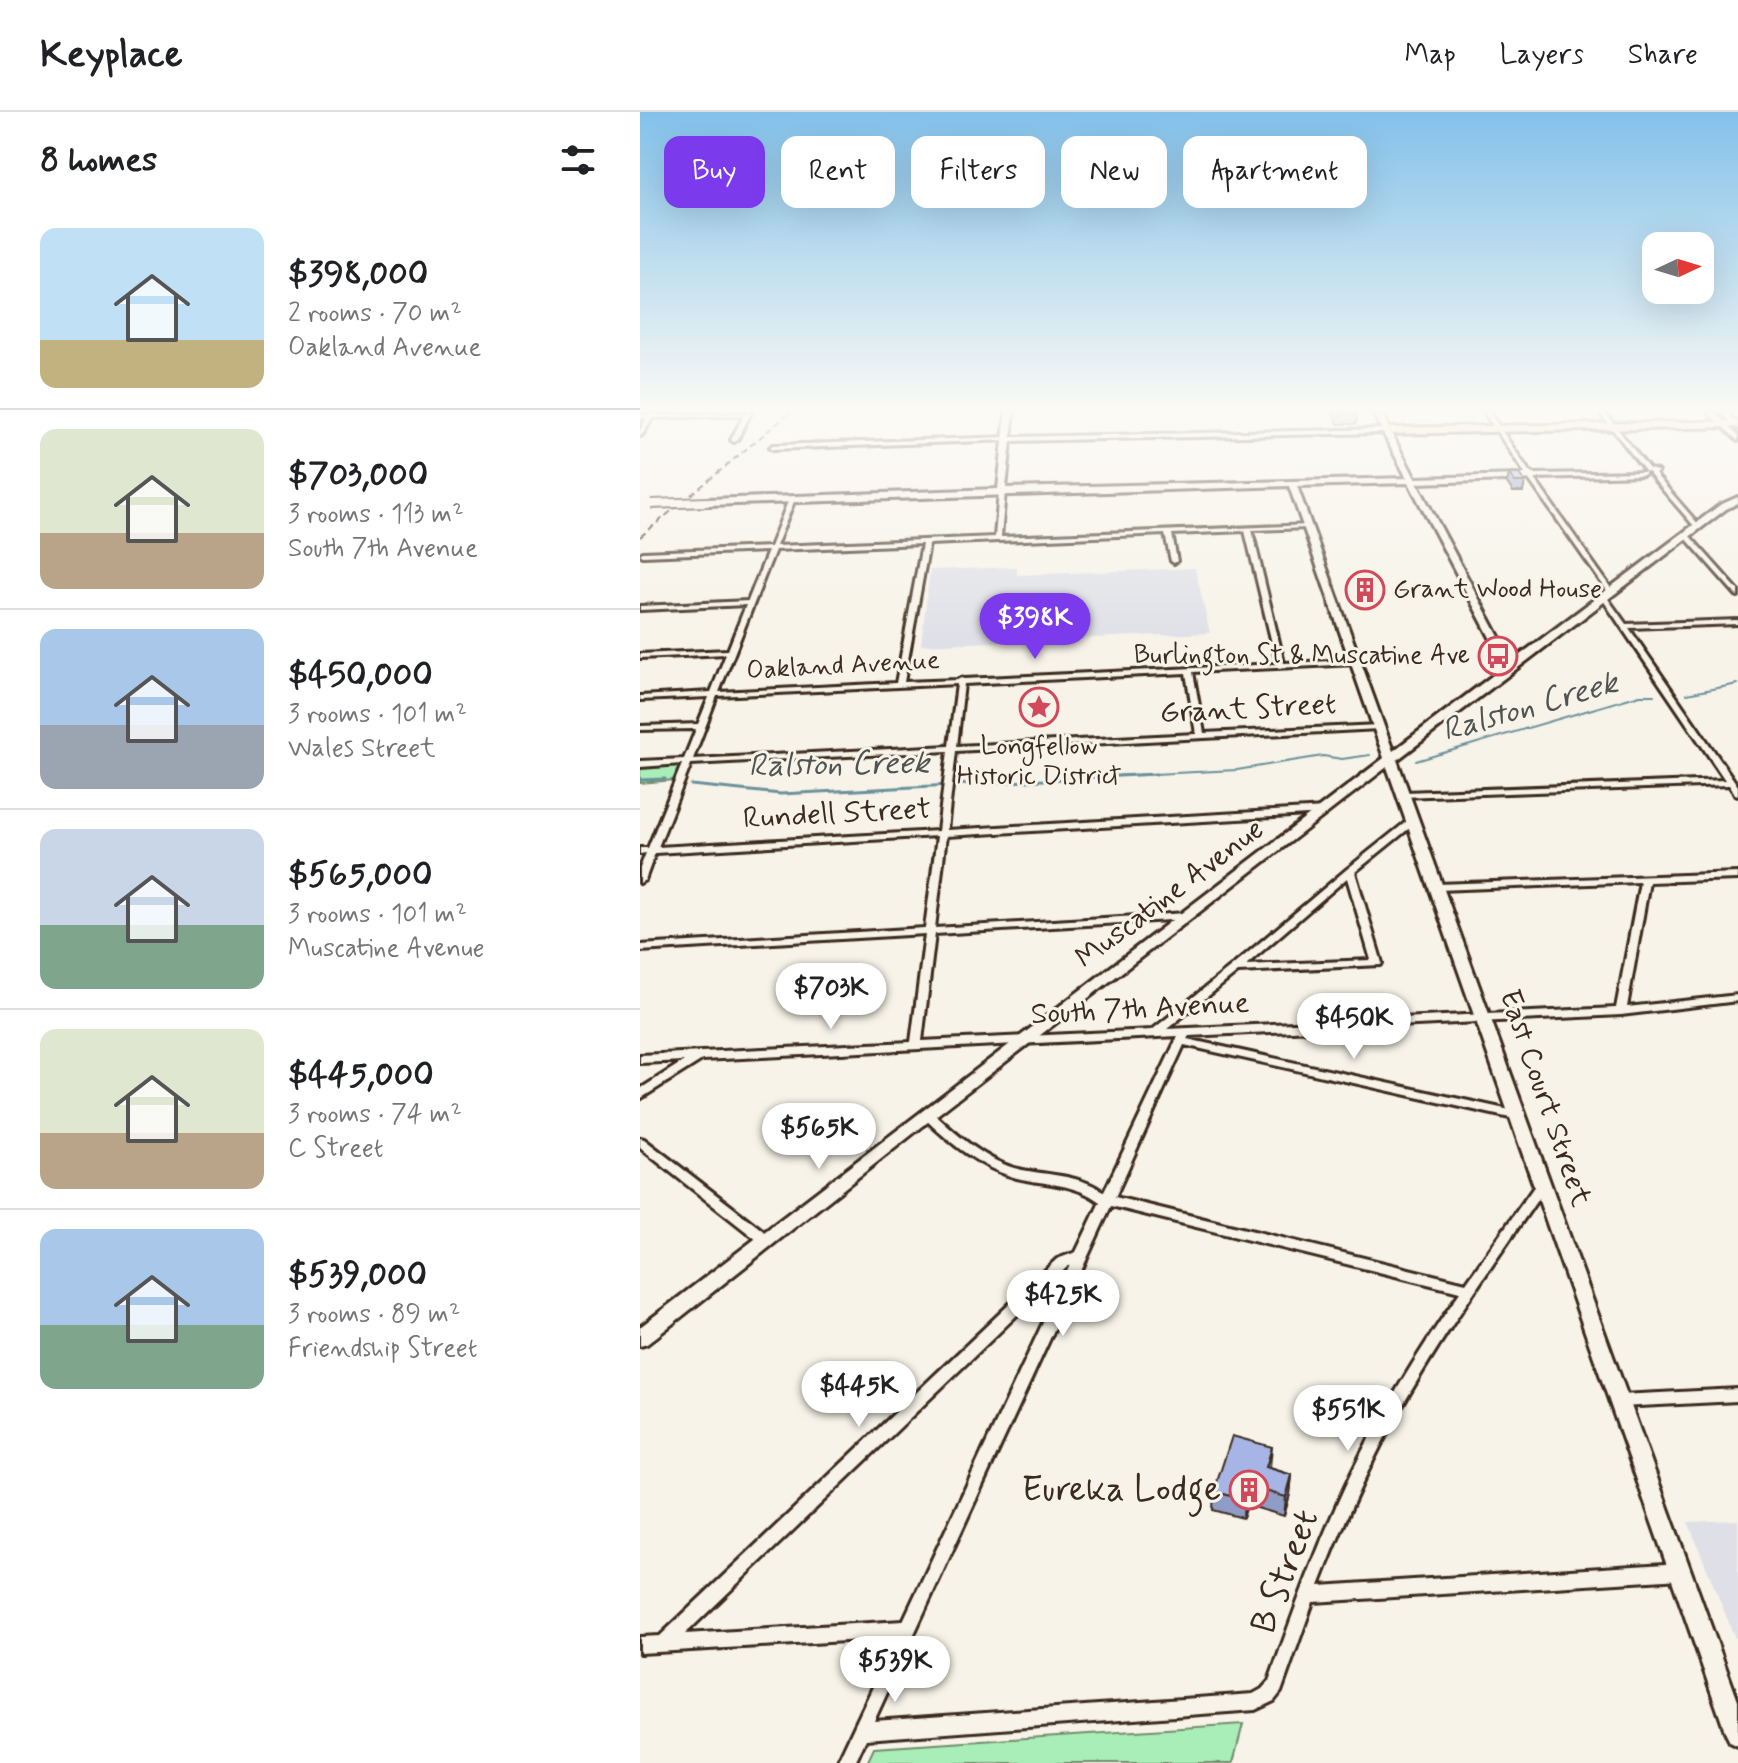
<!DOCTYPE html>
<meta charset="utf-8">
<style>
body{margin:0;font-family:Mynerve,sans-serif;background:#f6f6f6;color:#202124;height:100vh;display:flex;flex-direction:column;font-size:30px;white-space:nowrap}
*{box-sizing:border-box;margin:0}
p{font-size:26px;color:#757577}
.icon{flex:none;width:44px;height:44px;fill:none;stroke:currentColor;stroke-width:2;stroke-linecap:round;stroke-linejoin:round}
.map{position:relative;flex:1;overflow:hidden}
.drawer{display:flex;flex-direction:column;background:#fff;width:640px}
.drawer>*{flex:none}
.hud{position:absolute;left:24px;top:24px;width:760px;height:72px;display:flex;gap:16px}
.needle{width:52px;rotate:86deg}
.fabs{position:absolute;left:1002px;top:120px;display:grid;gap:16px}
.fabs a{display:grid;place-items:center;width:72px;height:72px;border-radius:16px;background:#fff;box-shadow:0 8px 32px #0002;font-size:40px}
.price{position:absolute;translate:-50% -68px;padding:0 18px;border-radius:28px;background:#fff;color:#222;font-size:26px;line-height:52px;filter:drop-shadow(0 2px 4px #0008)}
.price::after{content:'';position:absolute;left:50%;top:48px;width:24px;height:18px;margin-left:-12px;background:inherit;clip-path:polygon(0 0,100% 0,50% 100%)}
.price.current{background:#7c3aed;color:#fff}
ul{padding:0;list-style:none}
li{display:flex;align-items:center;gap:24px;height:200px;padding:0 40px}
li+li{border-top:2px solid #e0e0e0}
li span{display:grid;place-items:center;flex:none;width:224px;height:160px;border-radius:16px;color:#555}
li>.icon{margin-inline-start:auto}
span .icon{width:96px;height:96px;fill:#fffc;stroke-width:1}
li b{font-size:34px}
h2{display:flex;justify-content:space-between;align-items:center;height:96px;padding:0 40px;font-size:34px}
.pill{padding:0 28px;border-radius:16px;background:#fff;box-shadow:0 8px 32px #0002;font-size:28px;line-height:72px}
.pill.current{background:#7c3aed;color:#fff}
header{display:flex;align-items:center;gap:48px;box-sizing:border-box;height:112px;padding:0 40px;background:#fff;border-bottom:2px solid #e0e0e0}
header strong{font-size:38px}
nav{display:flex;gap:44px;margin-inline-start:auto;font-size:28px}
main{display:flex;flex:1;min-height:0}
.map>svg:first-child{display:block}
.built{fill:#dfe0e7}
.green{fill:#a9edb8;stroke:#728c6b;stroke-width:2}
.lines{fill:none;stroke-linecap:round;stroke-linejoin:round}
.stream-far1{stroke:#6b909a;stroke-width:2}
.stream{stroke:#6b909a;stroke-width:3}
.street-casing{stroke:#3b2a1e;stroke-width:6}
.secondary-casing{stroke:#3b2a1e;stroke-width:6}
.primary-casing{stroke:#3b2a1e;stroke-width:6}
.street{fill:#f7f3e8;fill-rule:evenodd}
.secondary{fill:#f7f3e8;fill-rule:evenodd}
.primary{fill:#fcdcac;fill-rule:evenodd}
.rail{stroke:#3b2a1e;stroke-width:2;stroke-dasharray:7 4;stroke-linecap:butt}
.secondary-bridge-casing{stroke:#3b2a1e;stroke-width:12;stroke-linecap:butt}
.secondary-bridge{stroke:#f7f3e8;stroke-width:8}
.wall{fill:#8f9cc5;stroke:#3b2a1e;stroke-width:2}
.shaded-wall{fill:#747fa0;stroke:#3b2a1e;stroke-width:2}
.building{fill:#a6b5e5;stroke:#3b2a1e;stroke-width:2}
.labels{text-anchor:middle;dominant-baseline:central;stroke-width:6;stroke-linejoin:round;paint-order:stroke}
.far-poi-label{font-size:26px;fill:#3b2a1e;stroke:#f7f3e8;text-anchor:start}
.far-street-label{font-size:26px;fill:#3b2a1e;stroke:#f7f3e8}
.street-label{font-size:30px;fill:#3b2a1e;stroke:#f7f3e8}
.water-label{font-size:32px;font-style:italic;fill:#4f5452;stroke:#f7f3e8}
.near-poi-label{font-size:36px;fill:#3b2a1e;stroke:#f7f3e8;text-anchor:end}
.near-street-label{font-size:36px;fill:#3b2a1e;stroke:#f7f3e8}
</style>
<header>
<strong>Keyplace</strong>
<nav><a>Map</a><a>Layers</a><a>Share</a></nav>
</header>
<main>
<section class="drawer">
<h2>8 homes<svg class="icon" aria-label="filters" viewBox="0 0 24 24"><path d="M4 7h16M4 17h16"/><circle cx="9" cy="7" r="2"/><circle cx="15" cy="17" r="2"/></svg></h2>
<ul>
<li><span style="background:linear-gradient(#bfe0f5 70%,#c2b280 0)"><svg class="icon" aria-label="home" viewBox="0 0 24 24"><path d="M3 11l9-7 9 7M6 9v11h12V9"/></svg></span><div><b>$398,000</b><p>2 rooms · 70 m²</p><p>Oakland Avenue</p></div></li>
<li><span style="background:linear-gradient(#dfe7d0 65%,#b9a48a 0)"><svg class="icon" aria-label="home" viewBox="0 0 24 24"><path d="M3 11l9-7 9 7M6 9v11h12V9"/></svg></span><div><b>$703,000</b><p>3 rooms · 113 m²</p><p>South 7th Avenue</p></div></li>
<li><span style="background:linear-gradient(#a9c7e8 60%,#9aa5b1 0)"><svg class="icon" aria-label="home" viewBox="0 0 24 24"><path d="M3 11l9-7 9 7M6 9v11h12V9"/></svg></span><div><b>$450,000</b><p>3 rooms · 101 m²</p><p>Wales Street</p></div></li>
<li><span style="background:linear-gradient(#c9d6e8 60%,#7fa58c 0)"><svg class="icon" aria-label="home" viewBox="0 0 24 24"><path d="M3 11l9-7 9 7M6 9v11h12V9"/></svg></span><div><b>$565,000</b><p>3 rooms · 101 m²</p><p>Muscatine Avenue</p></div></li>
<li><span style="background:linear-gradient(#dfe7d0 65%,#b9a48a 0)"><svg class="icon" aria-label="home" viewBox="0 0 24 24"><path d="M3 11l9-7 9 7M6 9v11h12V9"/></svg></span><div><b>$445,000</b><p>3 rooms · 74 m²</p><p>C Street</p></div></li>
<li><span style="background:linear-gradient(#a9c7e8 60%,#7fa58c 0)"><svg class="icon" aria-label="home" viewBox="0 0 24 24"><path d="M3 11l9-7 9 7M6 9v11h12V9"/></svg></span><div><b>$539,000</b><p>3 rooms · 89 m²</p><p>Friendship Street</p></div></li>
</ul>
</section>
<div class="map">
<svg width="1098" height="1651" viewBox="0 0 1098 1651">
<rect width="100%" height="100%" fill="#f7f3e8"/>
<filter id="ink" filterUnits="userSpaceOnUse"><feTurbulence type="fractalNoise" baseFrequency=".0125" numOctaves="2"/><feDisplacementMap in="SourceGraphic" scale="16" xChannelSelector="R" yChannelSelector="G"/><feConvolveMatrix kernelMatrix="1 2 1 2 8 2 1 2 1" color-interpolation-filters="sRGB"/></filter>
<g filter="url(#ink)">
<path class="built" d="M 377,455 L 377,463 L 555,456 L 570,521 L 281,533 L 290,458 Z
M 1098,1408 L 1098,1525 L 1095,1526 L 1048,1410 Z"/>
<path class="green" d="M 41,652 L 35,668 L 0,671 L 0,655 Z
M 603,1612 L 593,1651 L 227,1651 L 234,1636 Z"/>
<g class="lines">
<path class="stream-far1" d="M 1047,582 L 1098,572
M 776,649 L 1000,583 L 1014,583
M 472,664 L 597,658 L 683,644 L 702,647 L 730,643"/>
<path class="stream" d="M 0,668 L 25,667
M 51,673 L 141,682 L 516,662"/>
<defs>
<path id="street" d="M 13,300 L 15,303 L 111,301 L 97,328 L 94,330 L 91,328 L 104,303 L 13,306 L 2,323 L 0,324 L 0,318 L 7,306 L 0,307 L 0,303 L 10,303 Z
M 844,300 L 849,300 L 891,362 L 890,363 L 886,363 Z
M 959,300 L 964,300 L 1009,357 L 1017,359 L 1018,360 L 1015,362 L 1059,413 L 1059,415 L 1055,415 L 1010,363 L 1010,361 L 1005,359 Z
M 1068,300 L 1074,300 L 1098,324 L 1098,329 Z
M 1080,300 L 1086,300 L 1098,312 L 1098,317 Z
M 368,325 L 370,326 L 370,328 L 133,337 L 130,335 L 133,333 Z
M 1005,360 L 1005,362 L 1003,363 L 896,366 L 893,364 L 896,362 Z
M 889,365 L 893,365 L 973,479 L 972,480 L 968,480 L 888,366 Z
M 362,377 L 365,379 L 361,425 L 670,413 L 670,415 L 668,416 L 612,418 L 644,551 L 715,548 L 719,550 L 715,552 L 553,560 L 564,621 L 739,613 L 743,615 L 739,617 L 316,639 L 307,718 L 685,696 L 689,699 L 685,702 L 306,724 L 295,816 L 547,801 L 552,804 L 547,807 L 295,822 L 282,929 L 512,918 L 591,855 L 707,757 L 771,706 L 777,706 L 778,708 L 777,710 L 715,760 L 742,851 L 741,853 L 598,860 L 527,917 L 976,896 L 1000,770 L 798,778 L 793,775 L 798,772 L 1098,761 L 1098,767 L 1009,770 L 987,895 L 1098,883 L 1098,889 L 981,903 L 549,924 L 547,927 L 879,1000 L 883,1001 L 885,1004 L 883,1007 L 879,1008 L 544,933 L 475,1085 L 826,1171 L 898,1069 L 902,1067 L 906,1069 L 908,1072 L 906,1075 C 854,1151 800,1226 755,1307 C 725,1361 701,1417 679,1474 L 1041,1451 L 1047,1454 L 1049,1459 L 1047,1464 L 1041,1467 L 673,1490 L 641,1580 L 634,1589 L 615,1598 L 226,1627 L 215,1651 L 197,1651 L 256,1526 L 0,1541 L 0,1525 L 20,1524 L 417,1147 L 436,1140 L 460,1090 C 435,1071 406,1073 377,1066 C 340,1056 310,1031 283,1005 L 281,1002 L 283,999 L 291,999 C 315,1021 342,1046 374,1056 C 404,1064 438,1061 464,1080 L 538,924 L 62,948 L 0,987 L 0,977 L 44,949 L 0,951 L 0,943 L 271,930 L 285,822 L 0,839 L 0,833 L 285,816 L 297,724 L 15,741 L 5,768 L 0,771 L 0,756 L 6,741 L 0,742 L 0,736 L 8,736 L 42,652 L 0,655 L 0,649 L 44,647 L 56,617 L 0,618 L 0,614 L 58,612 L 69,585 L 0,588 L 0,584 L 71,580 L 86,542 L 0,546 L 0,542 L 88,538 L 106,493 L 0,498 L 0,494 L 108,489 L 128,439 L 3,444 L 0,442 L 3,440 L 130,435 L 149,387 L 152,385 L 155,387 L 136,434 L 355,425 L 359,379 ZM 605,419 L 637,552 L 324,567 L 321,566 L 317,568 L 264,570 L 289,432 L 525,422 L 531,449 L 534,451 L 537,449 L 532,422 ZM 282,432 L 256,571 L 79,580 L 135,438 ZM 546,561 L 556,622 L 317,634 L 324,572 ZM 317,572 L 309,634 L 53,647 L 77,584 ZM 308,639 L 298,719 L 18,735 L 51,652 ZM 707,766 L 731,848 L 606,853 ZM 471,1094 L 820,1180 C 779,1239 741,1300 710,1364 C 678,1431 654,1499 629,1569 L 622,1577 L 613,1582 L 234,1609 ZM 430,1153 L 263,1509 L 45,1522 L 427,1155 Z
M 1044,422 L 1048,422 L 1098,478 L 1098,484 L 1096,483 L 1044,424 Z
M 962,484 L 966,484 L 986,512 L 1098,508 L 1098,512 L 989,516 L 1098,674 L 1098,683 L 1095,682 L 1089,673 L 762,685 L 761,683 L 765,680 L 1085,668 L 961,485 Z
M 0,1026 L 4,1027 L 130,1124 L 132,1128 L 130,1132 L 126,1133 L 122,1132 L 0,1036 Z
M 1098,1277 L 1098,1289 L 980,1295 L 975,1293 L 973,1289 L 975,1285 L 980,1283 Z"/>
<path id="secondary" d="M 366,300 L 374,300 L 371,325 L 746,317 L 750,319 L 775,366 L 880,363 L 890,360 L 899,363 L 899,367 L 777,371 L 872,549 L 1080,393 L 1098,385 L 1098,391 L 1086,397 L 757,648 L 1098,1589 L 1098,1634 L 1090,1630 L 1086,1622 L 747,655 L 293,1006 L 7,1232 L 0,1234 L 0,1215 L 744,646 L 649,374 L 67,393 L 63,390 L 67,387 L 358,377 ZM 743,321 L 767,366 L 366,376 L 371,329 ZM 769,371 L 865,554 L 753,639 L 657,374 Z"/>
<path id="primary" d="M 733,300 L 742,300 L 749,316 L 1098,309 L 1098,315 L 746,322 L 742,319 Z"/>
</defs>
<use href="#street" class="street-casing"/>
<use href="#secondary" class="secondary-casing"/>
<use href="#primary" class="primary-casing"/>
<use href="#street" class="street"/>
<use href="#secondary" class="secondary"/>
<use href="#primary" class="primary"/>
<path class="rail" d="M 0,425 L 151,300"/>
<defs>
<path id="secondary-bridge" d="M 11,392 L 67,390"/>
</defs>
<use href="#secondary-bridge" class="secondary-bridge-casing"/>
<use href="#secondary-bridge" class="secondary-bridge"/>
</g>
<path class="wall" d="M 693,300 L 716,300 L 717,303 L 716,312 L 698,312 Z
M 869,362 L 885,370 L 883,380 L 873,380 L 867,371 Z
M 630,1356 L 652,1363 L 650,1382 L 644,1404 L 607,1393 L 603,1406 L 573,1398 L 574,1379 Z"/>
<path class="shaded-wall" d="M 632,1335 L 630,1355 L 625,1374 L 626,1355 Z
M 652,1363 L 650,1382 L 644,1404 L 646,1385 Z
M 608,1374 L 607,1393 L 603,1406 L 604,1388 Z"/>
<path class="building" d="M 698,300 L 716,300 L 717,303 L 699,303 Z
M 869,362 L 879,362 L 885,370 L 875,370 Z
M 592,1324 L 632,1335 L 626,1355 L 652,1363 L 646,1385 L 608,1374 L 604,1388 L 574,1379 Z"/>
</g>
<linearGradient id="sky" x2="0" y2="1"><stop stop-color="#83c1ea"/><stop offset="0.56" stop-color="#fbfaf5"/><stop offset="1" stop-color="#fbfaf5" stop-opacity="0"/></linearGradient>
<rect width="1098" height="532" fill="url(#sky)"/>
<defs>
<symbol id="building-ring" viewBox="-11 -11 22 22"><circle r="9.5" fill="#f7f3e8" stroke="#d1495b" stroke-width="1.5"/><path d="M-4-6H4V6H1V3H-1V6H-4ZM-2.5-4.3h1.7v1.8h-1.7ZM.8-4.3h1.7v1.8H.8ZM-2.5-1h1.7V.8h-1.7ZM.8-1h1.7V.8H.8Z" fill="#d1495b"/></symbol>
<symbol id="bus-ring" viewBox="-11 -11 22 22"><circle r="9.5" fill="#f7f3e8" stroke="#d1495b" stroke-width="1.5"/><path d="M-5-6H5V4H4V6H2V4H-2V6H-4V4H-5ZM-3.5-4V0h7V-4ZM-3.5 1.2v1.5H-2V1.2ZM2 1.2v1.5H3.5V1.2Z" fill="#d1495b"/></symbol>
<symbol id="sight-ring" viewBox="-11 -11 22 22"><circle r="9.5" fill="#f7f3e8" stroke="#d1495b" stroke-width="1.5"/><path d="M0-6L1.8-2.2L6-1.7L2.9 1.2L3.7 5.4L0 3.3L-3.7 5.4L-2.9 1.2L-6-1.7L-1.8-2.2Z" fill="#d1495b"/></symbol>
</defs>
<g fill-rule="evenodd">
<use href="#building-ring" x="703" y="456" width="44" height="44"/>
<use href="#bus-ring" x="836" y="522" width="44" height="44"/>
<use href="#sight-ring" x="377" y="573" width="44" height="44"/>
<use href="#building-ring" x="587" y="1356" width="44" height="44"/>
</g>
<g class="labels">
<g class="far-poi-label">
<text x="753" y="478">Grant Wood House</text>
<text x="830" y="544" text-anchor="end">Burlington St &amp; Muscatine Ave</text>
<text x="399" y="635" text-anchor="middle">Longfellow<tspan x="399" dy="30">Historic District</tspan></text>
</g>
<g class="far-street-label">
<text transform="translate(203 554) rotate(-3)">Oakland Avenue</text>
</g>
<g class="street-label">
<text transform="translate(608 597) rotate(-3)">Grant Street</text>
<text transform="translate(197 702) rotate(-3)">Rundell Street</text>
<text transform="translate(530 782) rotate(-37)">Muscatine Avenue</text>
<text transform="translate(500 897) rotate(-3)">South 7th Avenue</text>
<text transform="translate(905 986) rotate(71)">East Court Street</text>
</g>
<g class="water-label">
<text transform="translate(890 595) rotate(-16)">Ralston Creek</text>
<text transform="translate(199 653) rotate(-1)">Ralston Creek</text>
</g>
<g class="near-poi-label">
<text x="581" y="1378">Eureka Lodge</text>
</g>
<g class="near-street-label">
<text transform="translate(646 1460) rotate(-69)">B Street</text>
</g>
</g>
</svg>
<div class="fabs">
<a><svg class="needle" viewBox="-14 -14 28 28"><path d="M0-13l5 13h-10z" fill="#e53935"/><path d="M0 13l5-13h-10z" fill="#757577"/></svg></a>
</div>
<b class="price current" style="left:395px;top:549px">$398K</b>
<b class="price" style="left:191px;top:919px">$703K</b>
<b class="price" style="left:714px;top:949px">$450K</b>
<b class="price" style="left:179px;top:1059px">$565K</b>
<b class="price" style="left:423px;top:1226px">$425K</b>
<b class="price" style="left:219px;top:1317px">$445K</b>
<b class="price" style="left:708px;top:1341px">$551K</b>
<b class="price" style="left:255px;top:1592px">$539K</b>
<div class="hud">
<a class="pill current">Buy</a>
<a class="pill">Rent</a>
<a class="pill">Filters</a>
<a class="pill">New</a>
<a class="pill">Apartment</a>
</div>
</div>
</main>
